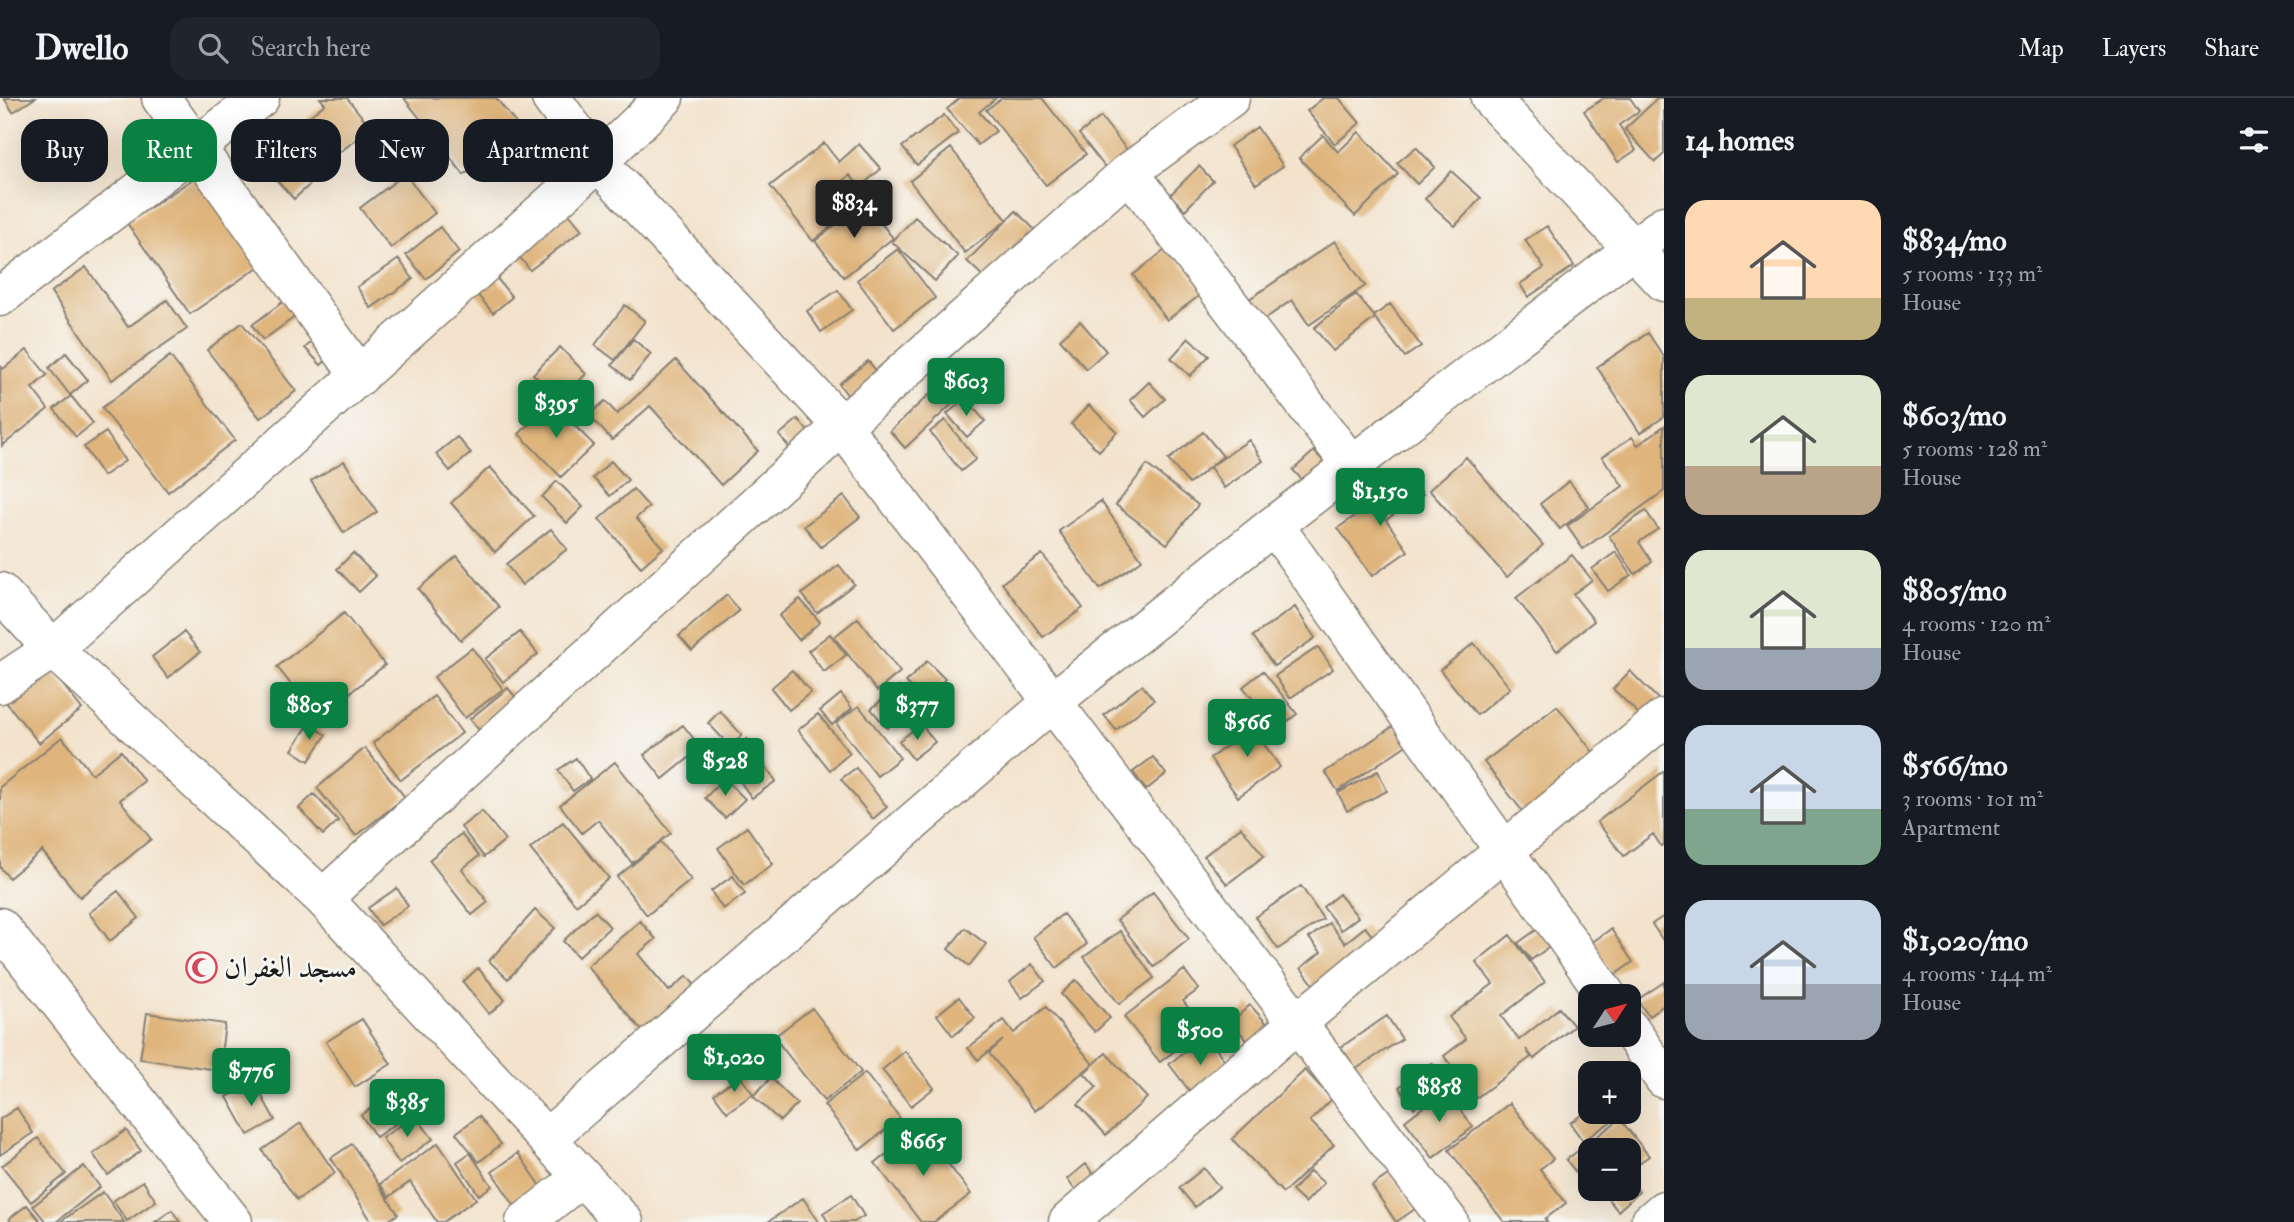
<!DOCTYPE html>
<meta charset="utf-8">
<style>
body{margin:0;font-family:"IM FELL Double Pica",Amiri,serif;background:#20242c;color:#f1f3f6;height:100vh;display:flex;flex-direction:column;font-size:26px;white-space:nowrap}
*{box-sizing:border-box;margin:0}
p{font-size:23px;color:#9ea1a6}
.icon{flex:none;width:38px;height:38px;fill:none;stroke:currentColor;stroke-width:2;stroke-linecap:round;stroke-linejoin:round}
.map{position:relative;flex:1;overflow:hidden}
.drawer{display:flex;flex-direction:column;background:#171b24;width:630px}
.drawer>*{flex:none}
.top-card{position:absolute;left:21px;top:21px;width:665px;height:63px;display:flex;gap:14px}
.needle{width:46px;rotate:54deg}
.fabs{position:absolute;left:1578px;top:886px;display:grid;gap:14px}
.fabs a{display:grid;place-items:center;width:63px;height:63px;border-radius:14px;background:#171b24;box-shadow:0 7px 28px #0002;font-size:35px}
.price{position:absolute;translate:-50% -60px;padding:0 16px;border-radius:7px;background:#0b8043;color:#fff;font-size:23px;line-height:46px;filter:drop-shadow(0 2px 4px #0008)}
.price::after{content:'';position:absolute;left:50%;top:42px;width:21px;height:16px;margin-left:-10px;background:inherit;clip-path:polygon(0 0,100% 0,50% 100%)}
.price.current{background:#222;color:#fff}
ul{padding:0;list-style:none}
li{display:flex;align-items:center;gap:21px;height:175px;padding:0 21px}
li span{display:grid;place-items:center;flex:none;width:196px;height:140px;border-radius:21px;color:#555}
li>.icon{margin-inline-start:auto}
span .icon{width:84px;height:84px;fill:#fffc;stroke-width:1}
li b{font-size:30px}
h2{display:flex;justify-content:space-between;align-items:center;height:84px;padding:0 21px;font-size:30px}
.tag{padding:0 24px;border-radius:21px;background:#171b24;box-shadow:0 7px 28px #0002;font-size:24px;line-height:63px}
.tag.current{background:#0b8043;color:#fff}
header{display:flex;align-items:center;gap:42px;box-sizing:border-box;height:98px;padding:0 35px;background:#171b24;border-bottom:2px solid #363941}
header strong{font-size:33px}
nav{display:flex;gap:38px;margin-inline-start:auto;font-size:24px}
.search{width:490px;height:63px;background:#20242c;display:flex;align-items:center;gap:18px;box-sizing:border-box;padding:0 24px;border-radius:21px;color:#9ea1a6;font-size:26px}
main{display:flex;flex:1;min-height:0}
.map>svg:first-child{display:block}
.building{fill:#dfb57d}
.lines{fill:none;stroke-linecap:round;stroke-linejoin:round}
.minor-casing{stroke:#888074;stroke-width:41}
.minor{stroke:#fff;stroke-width:38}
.labels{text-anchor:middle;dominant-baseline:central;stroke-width:5;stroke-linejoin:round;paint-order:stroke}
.poi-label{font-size:30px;fill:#1c1c1c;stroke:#f6f6f2;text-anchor:start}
</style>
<header>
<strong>Dwello</strong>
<div class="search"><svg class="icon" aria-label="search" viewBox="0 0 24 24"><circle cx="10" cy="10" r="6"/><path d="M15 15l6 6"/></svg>Search here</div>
<nav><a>Map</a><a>Layers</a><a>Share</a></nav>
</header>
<main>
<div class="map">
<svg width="1664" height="1124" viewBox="0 0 1664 1124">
<rect width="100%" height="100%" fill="#f6f6f2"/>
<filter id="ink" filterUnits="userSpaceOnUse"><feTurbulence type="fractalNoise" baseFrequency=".0143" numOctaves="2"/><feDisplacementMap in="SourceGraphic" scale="14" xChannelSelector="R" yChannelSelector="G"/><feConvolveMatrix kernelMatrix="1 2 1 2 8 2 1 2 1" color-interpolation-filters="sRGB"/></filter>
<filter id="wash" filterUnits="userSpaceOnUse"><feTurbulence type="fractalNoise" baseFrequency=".00686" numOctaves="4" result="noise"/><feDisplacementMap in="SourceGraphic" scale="28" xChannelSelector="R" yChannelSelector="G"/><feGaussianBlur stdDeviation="1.57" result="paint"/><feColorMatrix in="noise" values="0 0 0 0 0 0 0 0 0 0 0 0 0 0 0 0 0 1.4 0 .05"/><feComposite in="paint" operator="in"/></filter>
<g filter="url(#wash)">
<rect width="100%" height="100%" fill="#f3e3cd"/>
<g id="blocks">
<path class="building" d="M 4,0 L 35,0 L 13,14 Z
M 320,0 L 347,0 L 371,30 L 336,57 L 307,20 L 325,6 Z
M 404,0 L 496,0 L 521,32 L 464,77 Z
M 960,0 L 996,0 L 979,14 L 996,33 L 978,47 L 947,11 Z
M 1002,0 L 1042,0 L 1086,56 L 1046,87 L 986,12 Z
M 1323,0 L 1339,0 L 1360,25 L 1335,46 L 1307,13 Z
M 1604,0 L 1630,0 L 1639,13 L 1619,27 L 1636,52 L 1618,64 L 1584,13 Z
M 1658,0 L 1664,0 L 1664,56 L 1655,64 L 1625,31 Z
M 944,17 L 958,35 L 917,67 L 902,49 Z
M 1101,19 L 1131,57 L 1109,74 L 1079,36 Z
M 1257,29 L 1283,68 L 1256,86 L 1230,48 Z
M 1359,34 L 1398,76 L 1355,118 L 1299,60 L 1323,37 L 1338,54 Z
M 824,45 L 839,64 L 859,46 L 881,71 L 860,89 L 850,77 L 832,92 L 850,113 L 813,143 L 770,88 Z
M 1416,49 L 1435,69 L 1417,86 L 1397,65 Z
M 951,50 L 1007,122 L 965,155 L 910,83 Z
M 293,56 L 316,81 L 294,101 L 271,76 Z
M 1199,68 L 1213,83 L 1185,112 L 1170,97 Z
M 1451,73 L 1481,100 L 1455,128 L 1425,101 Z
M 202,75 L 264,165 L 190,216 L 127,125 Z
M 405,76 L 435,115 L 391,150 L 360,110 Z
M 864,104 L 893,140 L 844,179 L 815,143 Z
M 566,112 L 582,132 L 530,172 L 514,152 Z
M 1016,113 L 1037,134 L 989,184 L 967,163 Z
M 915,119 L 958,158 L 935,183 L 892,144 Z
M 1547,128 L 1574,168 L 1528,199 L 1520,186 L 1544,170 L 1525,142 Z
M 440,129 L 459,154 L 426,181 L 406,157 Z
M 1335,143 L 1365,188 L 1309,227 L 1292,202 L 1262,223 L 1248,202 Z
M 1169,149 L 1204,194 L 1167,222 L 1133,177 Z
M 898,151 L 935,200 L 894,231 L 857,182 Z
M 399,161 L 413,181 L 371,210 L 357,189 Z
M 86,169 L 128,229 L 167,202 L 187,231 L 112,282 L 51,194 Z
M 495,178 L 512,199 L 493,215 L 475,194 Z
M 838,192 L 852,212 L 821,234 L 807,213 Z
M 1356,196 L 1374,218 L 1390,206 L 1421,248 L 1405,259 L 1375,220 L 1333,253 L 1314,230 Z
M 284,203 L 296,218 L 263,242 L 252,227 Z
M 625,207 L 645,223 L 615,262 L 595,247 Z
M 1080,223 L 1106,253 L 1086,271 L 1060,241 Z
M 242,225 L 296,293 L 260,320 L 207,252 Z
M 325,232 L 341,250 L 321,267 L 305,250 Z
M 1648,235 L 1664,259 L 1664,319 L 1640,335 L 1597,269 Z
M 1189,240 L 1209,258 L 1190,278 L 1171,260 Z
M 633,241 L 651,256 L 630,282 L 612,267 Z
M 560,249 L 586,276 L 560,303 L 533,276 Z
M 27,252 L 47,277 L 32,290 L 48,311 L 2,348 L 0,267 L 3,271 Z
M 66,255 L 88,282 L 70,297 L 49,270 Z
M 170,258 L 235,342 L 168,394 L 102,310 Z
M 676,262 L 758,353 L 721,387 L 650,308 L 612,342 L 589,317 L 605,303 L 617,316 Z
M 868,263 L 881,278 L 852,303 L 839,286 Z
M 946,281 L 962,297 L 905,350 L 890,333 Z
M 1149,284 L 1165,301 L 1145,319 L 1130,302 Z
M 71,298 L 93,325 L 76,339 L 54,311 Z
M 965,300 L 985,323 L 967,339 L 947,316 Z
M 551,304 L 594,347 L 561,379 L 519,336 Z
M 1089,307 L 1117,334 L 1099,353 L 1071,326 Z
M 798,321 L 813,340 L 794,355 L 779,337 Z
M 945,322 L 976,361 L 961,373 L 930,334 Z
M 1664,328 L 1664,393 L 1583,451 L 1567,428 L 1623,388 L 1602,359 L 1632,339 L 1638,347 Z
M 106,334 L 125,363 L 103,378 L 84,349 Z
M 1203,334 L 1223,358 L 1189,386 L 1168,362 Z
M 457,339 L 471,355 L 450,373 L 436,356 Z
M 1249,342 L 1263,363 L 1224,390 L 1210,369 Z
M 1314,353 L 1335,376 L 1313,394 L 1293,372 Z
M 1466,359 L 1543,447 L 1507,479 L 1429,392 Z
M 344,363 L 377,414 L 344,435 L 311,383 Z
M 611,363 L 628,382 L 610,398 L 593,380 Z
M 1147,367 L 1198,407 L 1167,446 L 1116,407 Z
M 490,369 L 534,418 L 495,454 L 451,405 Z
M 1410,379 L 1423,396 L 1386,422 L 1408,453 L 1372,478 L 1338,430 Z
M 557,383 L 583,409 L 567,425 L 542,399 Z
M 1569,383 L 1589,409 L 1560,431 L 1540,406 Z
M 633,391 L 649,409 L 636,420 L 663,450 L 641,469 L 599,421 Z
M 844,398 L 860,419 L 821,449 L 804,428 Z
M 1101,403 L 1142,462 L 1100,491 L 1059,433 Z
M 1646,413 L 1658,431 L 1639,444 L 1652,464 L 1635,476 L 1609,438 Z
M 551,431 L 567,451 L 522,487 L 506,466 Z
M 1616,454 L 1631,477 L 1608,493 L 1592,471 Z
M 353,455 L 376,478 L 359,494 L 337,471 Z
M 1042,456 L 1083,510 L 1043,539 L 1002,485 Z
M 1572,457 L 1592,482 L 1573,496 L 1594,523 L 1557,553 L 1516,500 Z
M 457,458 L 499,509 L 461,542 L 418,491 Z
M 839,467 L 854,486 L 817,515 L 802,496 Z
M 727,497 L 739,513 L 692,553 L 679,538 Z
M 800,501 L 820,524 L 799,542 L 779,518 Z
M 1295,509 L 1315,540 L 1274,568 L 1253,538 Z
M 344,515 L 385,567 L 318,620 L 277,569 Z
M 858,520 L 900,574 L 877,593 L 834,539 Z
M 184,534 L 200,554 L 168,580 L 152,559 Z
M 520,534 L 538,556 L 503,584 L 485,561 Z
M 830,536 L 846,557 L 824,574 L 808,553 Z
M 1474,545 L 1510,590 L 1477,617 L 1440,572 Z
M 1318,549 L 1333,571 L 1290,600 L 1275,578 Z
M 472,550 L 503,591 L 465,620 L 434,579 Z
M 927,563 L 945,581 L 925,603 L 906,584 Z
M 48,568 L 82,611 L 39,645 L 5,603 Z
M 792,572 L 811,594 L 789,612 L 771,590 Z
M 1263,573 L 1297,616 L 1277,631 L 1243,589 Z
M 1630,573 L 1659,602 L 1642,619 L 1613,591 Z
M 1142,587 L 1154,602 L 1116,632 L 1104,617 Z
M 898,589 L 913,609 L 887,630 L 871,611 Z
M 508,590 L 529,616 L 491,647 L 470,621 Z
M 841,596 L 852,610 L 832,627 L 820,613 Z
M 434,598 L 462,635 L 401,682 L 373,645 Z
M 859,608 L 900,660 L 877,678 L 836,625 Z
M 1557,608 L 1604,668 L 1531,724 L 1484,664 Z
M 720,613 L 742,637 L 731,649 L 708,625 Z
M 818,616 L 850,655 L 830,672 L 798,632 Z
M 1264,622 L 1275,638 L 1264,646 L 1280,669 L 1238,699 L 1210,660 Z
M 309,626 L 326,637 L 309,663 L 292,652 Z
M 921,626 L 935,644 L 913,661 L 899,643 Z
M 683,627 L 701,650 L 663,681 L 644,657 Z
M 1395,627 L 1408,646 L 1338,693 L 1325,674 Z
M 62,639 L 92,676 L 121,653 L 144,683 L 120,702 L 151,741 L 80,799 L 42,753 L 9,780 L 0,769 L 0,689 Z
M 747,641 L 762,659 L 745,673 L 730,654 Z
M 365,650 L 405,699 L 356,738 L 317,690 Z
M 1153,659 L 1166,676 L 1146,692 L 1133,674 Z
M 576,660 L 590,681 L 573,693 L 558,672 Z
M 615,664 L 671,735 L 632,765 L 598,722 L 582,735 L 560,707 Z
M 762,665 L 776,683 L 752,700 L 739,682 Z
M 856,670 L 887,709 L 873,721 L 841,681 Z
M 1378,673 L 1387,693 L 1347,713 L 1338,695 Z
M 1664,673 L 1664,746 L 1661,748 L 1653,736 L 1624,758 L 1597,724 Z
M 724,680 L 745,701 L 725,720 L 705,700 Z
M 314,696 L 338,723 L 323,737 L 299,710 Z
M 482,713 L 505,742 L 484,759 L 461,729 Z
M 563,724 L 609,780 L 576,807 L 530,751 Z
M 747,729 L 773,766 L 744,787 L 718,750 Z
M 1241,729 L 1264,758 L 1227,786 L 1204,758 Z
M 461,736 L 479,758 L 462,771 L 488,804 L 472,817 L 429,762 Z
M 661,744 L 691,782 L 647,817 L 617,779 Z
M 733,778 L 745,796 L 723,811 L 711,793 Z
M 1301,788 L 1323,821 L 1278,851 L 1255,819 Z
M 397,790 L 408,808 L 380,827 L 368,810 Z
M 118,793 L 139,820 L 110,843 L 89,815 Z
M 1153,794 L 1189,841 L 1154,869 L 1117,822 Z
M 1339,796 L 1358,819 L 1341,832 L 1323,809 Z
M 535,812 L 555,830 L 508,881 L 489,863 Z
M 595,813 L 610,829 L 578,859 L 563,843 Z
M 1063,816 L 1087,846 L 1057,870 L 1033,839 Z
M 1664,818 L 1664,844 L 1652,826 Z
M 640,823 L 656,841 L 638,856 L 669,893 L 687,878 L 703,897 L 650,942 L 587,868 Z
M 1329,825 L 1345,845 L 1365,829 L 1380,847 L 1320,895 L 1301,870 L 1321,854 L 1309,840 Z
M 965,830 L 986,846 L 969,868 L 948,851 Z
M 1539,830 L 1552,847 L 1531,862 L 1518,845 Z
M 1611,831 L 1633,864 L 1613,878 L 1591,845 Z
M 1120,833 L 1154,880 L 1119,906 L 1084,859 Z
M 1510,837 L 1545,884 L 1501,918 L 1519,942 L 1559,910 L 1574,928 L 1534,961 L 1526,951 L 1531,959 L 1476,1000 L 1444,958 L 1466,941 L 1449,919 L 1493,886 L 1476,864 Z
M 1032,866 L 1045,883 L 1022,900 L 1010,884 Z
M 478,870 L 505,902 L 489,916 L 463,884 Z
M 1184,872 L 1199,891 L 1183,903 L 1204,930 L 1160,964 L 1124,919 Z
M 1076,882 L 1110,920 L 1095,934 L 1061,896 Z
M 1664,884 L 1664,907 L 1649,918 L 1637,902 Z
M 959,899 L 975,920 L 953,938 L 937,917 Z
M 1250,907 L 1278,938 L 1258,955 L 1231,924 Z
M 1046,909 L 1093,966 L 1035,1013 L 989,955 L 1003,942 L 978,962 L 968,950 L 1004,922 L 1014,935 Z
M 812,910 L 861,974 L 824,1003 L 774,939 Z
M 147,915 L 225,926 L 219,972 L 140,961 Z
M 1387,918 L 1402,941 L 1356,971 L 1341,949 Z
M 362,921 L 391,966 L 355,989 L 326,944 Z
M 1206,938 L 1232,972 L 1195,1000 L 1169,966 Z
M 905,953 L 934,990 L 911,1008 L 882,972 Z
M 1106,955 L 1147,1000 L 1106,1037 L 1078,1006 L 1097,989 L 1084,975 Z
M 1432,965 L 1447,987 L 1414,1010 L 1399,989 Z
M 1305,972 L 1332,1001 L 1310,1023 L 1334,1047 L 1283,1095 L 1232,1041 Z
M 865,975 L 900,1020 L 860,1052 L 824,1007 Z
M 740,978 L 753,996 L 727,1014 L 714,996 Z
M 771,980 L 797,1006 L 780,1023 L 753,998 Z
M 254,984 L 275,1022 L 248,1037 L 227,999 Z
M 399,991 L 414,1013 L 376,1039 L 361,1017 Z
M 1445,992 L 1473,1029 L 1433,1060 L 1405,1023 Z
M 1510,1005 L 1553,1061 L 1540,1071 L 1566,1105 L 1545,1121 L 1547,1124 L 1504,1124 L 1449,1052 Z
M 17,1010 L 33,1035 L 0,1057 L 0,1021 Z
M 1591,1010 L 1591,1013 L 1606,1013 L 1613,1022 L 1583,1043 L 1570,1025 Z
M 415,1017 L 433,1041 L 399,1065 L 382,1040 Z
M 479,1018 L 501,1046 L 479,1064 L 456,1035 Z
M 1620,1021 L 1649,1058 L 1629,1072 L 1629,1052 L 1591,1052 L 1591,1090 L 1606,1090 L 1595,1098 L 1566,1062 Z
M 301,1025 L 335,1075 L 297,1102 L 262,1052 Z
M 921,1030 L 971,1096 L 934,1124 L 921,1124 L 875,1065 Z
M 126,1032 L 141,1053 L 108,1077 L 93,1056 Z
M 38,1040 L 66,1076 L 31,1104 L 2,1068 Z
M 438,1045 L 476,1101 L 443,1124 L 437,1124 L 410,1084 L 389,1099 L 380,1086 Z
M 352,1046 L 398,1116 L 386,1124 L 372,1124 L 331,1060 Z
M 470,1055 L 492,1088 L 479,1097 L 457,1064 Z
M 518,1055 L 543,1091 L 516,1110 L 492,1074 Z
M 1086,1066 L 1098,1083 L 1079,1097 L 1067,1081 Z
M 84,1068 L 100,1089 L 56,1124 L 46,1124 L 33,1108 Z
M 1204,1070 L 1219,1089 L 1195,1109 L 1179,1090 Z
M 1310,1073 L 1324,1085 L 1305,1105 L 1292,1093 Z
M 1391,1075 L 1415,1111 L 1396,1124 L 1372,1088 Z
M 143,1083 L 156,1103 L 127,1123 L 113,1103 Z
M 1629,1083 L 1639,1094 L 1618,1113 L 1604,1096 L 1611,1090 L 1629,1090 Z
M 103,1094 L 124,1124 L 60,1124 Z
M 851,1097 L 864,1118 L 854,1124 L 828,1124 L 823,1115 Z
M 803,1100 L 819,1124 L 768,1124 Z
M 27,1107 L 41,1124 L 11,1124 L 9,1121 Z
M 172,1112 L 180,1124 L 155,1124 Z"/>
</g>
</g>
<g filter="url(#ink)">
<use href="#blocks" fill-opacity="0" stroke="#888074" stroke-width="2"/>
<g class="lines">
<defs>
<path id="minor" d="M 161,0 L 360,278
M 551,0 L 598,64 L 842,328 L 1449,1124
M 1490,0 L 1664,184
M 1129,74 L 1352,368
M 0,199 L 260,0
M 1274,427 L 1607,898
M 0,494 L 53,551 L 323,800 L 624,1124
M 0,586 L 53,551 L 598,64 L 664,0
M 323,800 L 842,328 L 1129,74 L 1230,0
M 0,829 L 233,1124
M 1629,930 L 1664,981
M 548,1039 L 1052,604 L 1274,427 L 1664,127
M 525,1124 L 582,1079
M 1068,1124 L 1297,925 L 1664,620
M 1650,1124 L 1664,1112"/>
</defs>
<use href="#minor" class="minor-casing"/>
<use href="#minor" class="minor"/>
</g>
</g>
<defs>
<symbol id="mosque-ring" viewBox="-11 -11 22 22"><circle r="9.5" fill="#f6f6f2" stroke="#d1495b" stroke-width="1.5"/><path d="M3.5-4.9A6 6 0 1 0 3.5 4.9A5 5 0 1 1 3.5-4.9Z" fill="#d1495b"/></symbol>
</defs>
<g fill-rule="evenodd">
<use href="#mosque-ring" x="184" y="852" width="35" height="35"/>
</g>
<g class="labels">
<g class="poi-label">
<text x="224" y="869">مسجد الغفران</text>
</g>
</g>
</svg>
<div class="fabs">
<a><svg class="needle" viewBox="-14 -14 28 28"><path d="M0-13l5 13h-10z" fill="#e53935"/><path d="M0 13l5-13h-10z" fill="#9ea1a6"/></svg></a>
<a>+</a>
<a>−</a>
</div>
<b class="price current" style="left:854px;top:142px">$834</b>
<b class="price" style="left:966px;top:320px">$603</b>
<b class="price" style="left:556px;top:342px">$395</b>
<b class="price" style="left:1380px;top:430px">$1,150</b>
<b class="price" style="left:309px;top:644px">$805</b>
<b class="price" style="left:917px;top:644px">$377</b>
<b class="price" style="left:1247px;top:661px">$566</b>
<b class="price" style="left:725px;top:700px">$528</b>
<b class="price" style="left:1200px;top:969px">$500</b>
<b class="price" style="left:734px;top:996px">$1,020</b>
<b class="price" style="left:251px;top:1010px">$776</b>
<b class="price" style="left:1439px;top:1026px">$858</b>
<b class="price" style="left:407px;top:1041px">$385</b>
<b class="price" style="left:923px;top:1080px">$665</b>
<div class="top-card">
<a class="tag">Buy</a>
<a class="tag current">Rent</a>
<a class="tag">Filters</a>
<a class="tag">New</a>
<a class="tag">Apartment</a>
</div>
</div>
<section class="drawer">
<h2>14 homes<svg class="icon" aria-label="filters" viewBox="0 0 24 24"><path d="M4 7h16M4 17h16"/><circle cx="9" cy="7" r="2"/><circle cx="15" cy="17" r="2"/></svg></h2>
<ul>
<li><span style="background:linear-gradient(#ffd9b3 70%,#c2b280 0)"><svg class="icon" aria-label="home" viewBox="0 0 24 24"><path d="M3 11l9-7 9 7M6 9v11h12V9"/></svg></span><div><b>$834/mo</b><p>5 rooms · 133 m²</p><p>House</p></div></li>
<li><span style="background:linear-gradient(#dfe7d0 65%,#b9a48a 0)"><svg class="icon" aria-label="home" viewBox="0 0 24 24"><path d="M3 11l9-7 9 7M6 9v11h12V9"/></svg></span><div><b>$603/mo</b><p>5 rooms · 128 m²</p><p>House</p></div></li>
<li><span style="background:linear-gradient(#dfe7d0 70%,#9aa5b1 0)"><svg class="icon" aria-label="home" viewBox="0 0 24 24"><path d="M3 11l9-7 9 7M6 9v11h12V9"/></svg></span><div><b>$805/mo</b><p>4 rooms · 120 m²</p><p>House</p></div></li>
<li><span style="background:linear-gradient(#c9d6e8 60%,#7fa58c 0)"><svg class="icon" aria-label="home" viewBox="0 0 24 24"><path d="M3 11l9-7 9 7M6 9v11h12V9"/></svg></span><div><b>$566/mo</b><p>3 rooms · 101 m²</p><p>Apartment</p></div></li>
<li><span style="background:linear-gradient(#c9d6e8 60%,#9aa5b1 0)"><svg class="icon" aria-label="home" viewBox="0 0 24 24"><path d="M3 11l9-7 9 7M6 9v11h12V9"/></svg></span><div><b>$1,020/mo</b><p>4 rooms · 144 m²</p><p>House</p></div></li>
</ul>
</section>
</main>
